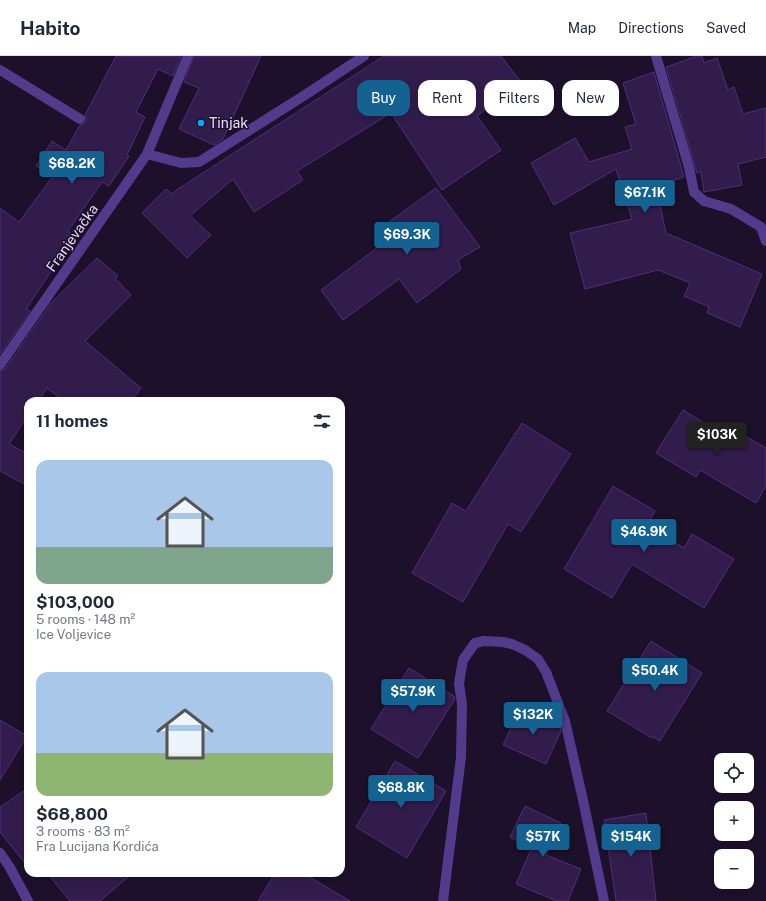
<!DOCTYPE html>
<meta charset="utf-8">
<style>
body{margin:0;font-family:"Public Sans",sans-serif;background:#f2f2f3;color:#1f2937;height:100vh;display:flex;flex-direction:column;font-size:15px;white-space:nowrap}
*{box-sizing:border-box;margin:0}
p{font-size:13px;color:#747a83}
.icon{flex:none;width:22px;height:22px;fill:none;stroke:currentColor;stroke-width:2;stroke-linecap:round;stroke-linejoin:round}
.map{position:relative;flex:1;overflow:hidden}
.side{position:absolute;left:24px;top:341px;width:321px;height:480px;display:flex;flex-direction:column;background:#fff;border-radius:12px;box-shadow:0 2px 6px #0003}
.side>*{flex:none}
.guide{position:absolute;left:357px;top:24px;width:349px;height:36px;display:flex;gap:8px}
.controls{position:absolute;left:714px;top:697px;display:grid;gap:8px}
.controls a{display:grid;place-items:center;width:40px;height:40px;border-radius:8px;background:#fff;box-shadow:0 2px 6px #0003;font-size:20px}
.price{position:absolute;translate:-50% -34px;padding:0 9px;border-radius:4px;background:#146291;color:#fff;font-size:13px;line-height:26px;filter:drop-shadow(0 1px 2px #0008)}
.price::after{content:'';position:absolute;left:50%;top:24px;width:12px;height:9px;margin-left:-6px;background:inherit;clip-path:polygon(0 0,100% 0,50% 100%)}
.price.active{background:#222;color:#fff}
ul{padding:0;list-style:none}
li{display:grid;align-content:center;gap:8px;height:212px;padding:0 12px}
li span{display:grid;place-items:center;height:124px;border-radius:12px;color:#555}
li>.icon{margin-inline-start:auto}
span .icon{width:72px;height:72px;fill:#fffc;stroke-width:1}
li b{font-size:17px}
h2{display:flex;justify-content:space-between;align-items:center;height:48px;padding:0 12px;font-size:17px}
.tag{padding:0 14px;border-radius:12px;background:#fff;box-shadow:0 2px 6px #0003;font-size:14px;line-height:36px}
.tag.active{background:#146291;color:#fff}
header{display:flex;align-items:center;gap:24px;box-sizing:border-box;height:56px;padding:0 20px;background:#fff;border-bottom:1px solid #e0e1e3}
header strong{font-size:19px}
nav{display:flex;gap:22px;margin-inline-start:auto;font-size:14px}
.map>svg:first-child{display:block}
.building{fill:#321c4c;stroke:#4f2e79}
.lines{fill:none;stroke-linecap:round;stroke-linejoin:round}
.minor{stroke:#523b8b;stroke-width:10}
.poi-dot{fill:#07a8ff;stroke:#1c102b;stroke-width:1.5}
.labels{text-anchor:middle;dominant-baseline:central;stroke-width:3;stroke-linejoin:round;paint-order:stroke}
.poi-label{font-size:14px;fill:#e8dbff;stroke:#1c102b;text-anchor:start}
.street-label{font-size:14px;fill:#e8dbff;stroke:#1c102b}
</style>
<header>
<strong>Habito</strong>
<nav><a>Map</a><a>Directions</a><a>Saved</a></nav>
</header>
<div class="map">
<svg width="766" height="845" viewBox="0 0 766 845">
<rect width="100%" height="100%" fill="#1c102b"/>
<path class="building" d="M 116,0 L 181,0 L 173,20 L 158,13 L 136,56 L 145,61 L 127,99 L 129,100 L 109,130 L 102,126 L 68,175 L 74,181 L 26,253 L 30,255 L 0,298 L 0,152 L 19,166 L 53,120 L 36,110 L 52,85 L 66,94 L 80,69 L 83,68 L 86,66 L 86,63 L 85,59 Z
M 194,0 L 261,0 L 223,83 L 214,89 L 179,73 L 199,32 L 184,26 Z
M 384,0 L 501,0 L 521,26 L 477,60 L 501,94 L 442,134 L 391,57 L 297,115 L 303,124 L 254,156 L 233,123 L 190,160 L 211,179 L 187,202 L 142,157 L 166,133 L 172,138 L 178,133 Z
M 697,0 L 702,0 L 704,7 L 717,2 L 728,34 L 734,31 L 743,58 L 766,52 L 766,101 L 738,108 L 742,129 L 704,136 L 701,116 L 697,117 L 666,11 Z
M 654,16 L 684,121 L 656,130 L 666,177 L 762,218 L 740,271 L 707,257 L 709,251 L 684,240 L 690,227 L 658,214 L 585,233 L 570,177 L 632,163 L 616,113 L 554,149 L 531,107 L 575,82 L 589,106 L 632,93 L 625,71 L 636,68 L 623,27 Z
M 436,132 L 480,191 L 458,204 L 461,213 L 417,247 L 399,223 L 343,264 L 321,234 L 386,185 L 378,174 Z
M 97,202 L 118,220 L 115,222 L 131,239 L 85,285 L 141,332 L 131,345 L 64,345 L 47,332 L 38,345 L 28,345 L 28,359 L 9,388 L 28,398 L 28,430 L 0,415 L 0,315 L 5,313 L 51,247 Z
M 683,354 L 737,387 L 740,377 L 766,392 L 766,430 L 756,447 L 700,414 L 696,421 L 656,397 Z
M 522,367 L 571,398 L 521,476 L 508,468 L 463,546 L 412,517 L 452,447 L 466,455 Z
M 613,430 L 655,455 L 646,470 L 684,492 L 692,478 L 734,503 L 704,552 L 632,508 L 612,542 L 564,513 Z
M 651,585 L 702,617 L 660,685 L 653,681 L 652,682 L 607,655 Z
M 409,612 L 454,640 L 455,643 L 418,702 L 371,673 Z
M 520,652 L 560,670 L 561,675 L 546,708 L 503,689 Z
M 0,664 L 27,680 L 0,724 Z
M 395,705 L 446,735 L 407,802 L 356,771 Z
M 28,732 L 28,811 L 0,776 L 0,751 Z
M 525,750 L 561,767 L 546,799 L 581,813 L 568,845 L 557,845 L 516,828 L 531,793 L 534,794 L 510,781 Z
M 646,757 L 656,845 L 616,845 L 604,764 Z
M 47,817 L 133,817 L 100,845 L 70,845 Z
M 275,817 L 303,817 L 350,845 L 258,845 Z"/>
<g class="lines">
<path class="minor" d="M 656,0 L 689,111 L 694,136 L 704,145 L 731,153 L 761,171 L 766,185
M 0,14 L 80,63
M 147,98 L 181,107 L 199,106 L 305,39 L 364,0
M 0,309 L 147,98 L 188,0
M 0,797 L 9,810 L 28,845
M 443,845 L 461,701 L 462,648 L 459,627 L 463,604 L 475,587 L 484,585 L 503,586 L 512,588 L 525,594 L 538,603 L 546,616 L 565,665 L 583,744 L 604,845"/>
</g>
<circle class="poi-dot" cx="201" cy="67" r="4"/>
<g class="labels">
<g class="poi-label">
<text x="209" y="67">Tinjak</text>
</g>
<g class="street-label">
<text transform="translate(72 182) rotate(-55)">Franjevačka</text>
</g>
</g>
</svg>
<div class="controls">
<a><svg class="icon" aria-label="locate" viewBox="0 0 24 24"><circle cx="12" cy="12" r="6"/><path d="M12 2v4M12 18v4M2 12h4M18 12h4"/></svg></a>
<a>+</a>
<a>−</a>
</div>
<b class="price" style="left:72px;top:129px">$68.2K</b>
<b class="price" style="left:645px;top:158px">$67.1K</b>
<b class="price" style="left:407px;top:200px">$69.3K</b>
<b class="price active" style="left:717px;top:400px">$103K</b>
<b class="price" style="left:644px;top:497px">$46.9K</b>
<b class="price" style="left:655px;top:636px">$50.4K</b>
<b class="price" style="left:413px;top:657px">$57.9K</b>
<b class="price" style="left:533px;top:680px">$132K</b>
<b class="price" style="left:401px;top:753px">$68.8K</b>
<b class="price" style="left:543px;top:802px">$57K</b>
<b class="price" style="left:631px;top:802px">$154K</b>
<div class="guide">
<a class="tag active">Buy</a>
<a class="tag">Rent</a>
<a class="tag">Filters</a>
<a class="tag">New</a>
</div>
<section class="side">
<h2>11 homes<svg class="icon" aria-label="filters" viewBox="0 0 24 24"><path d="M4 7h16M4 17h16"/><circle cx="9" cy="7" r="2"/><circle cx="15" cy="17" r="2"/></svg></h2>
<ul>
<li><span style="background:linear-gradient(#a9c7e8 70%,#7fa58c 0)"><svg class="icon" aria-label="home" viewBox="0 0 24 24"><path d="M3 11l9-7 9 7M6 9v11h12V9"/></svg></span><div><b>$103,000</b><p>5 rooms · 148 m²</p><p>Ice Voljevice</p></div></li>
<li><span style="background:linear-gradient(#a9c7e8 65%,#8fb573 0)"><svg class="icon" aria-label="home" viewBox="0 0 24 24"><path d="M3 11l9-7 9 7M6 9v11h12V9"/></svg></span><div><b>$68,800</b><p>3 rooms · 83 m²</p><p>Fra Lucijana Kordića</p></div></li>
</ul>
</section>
</div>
